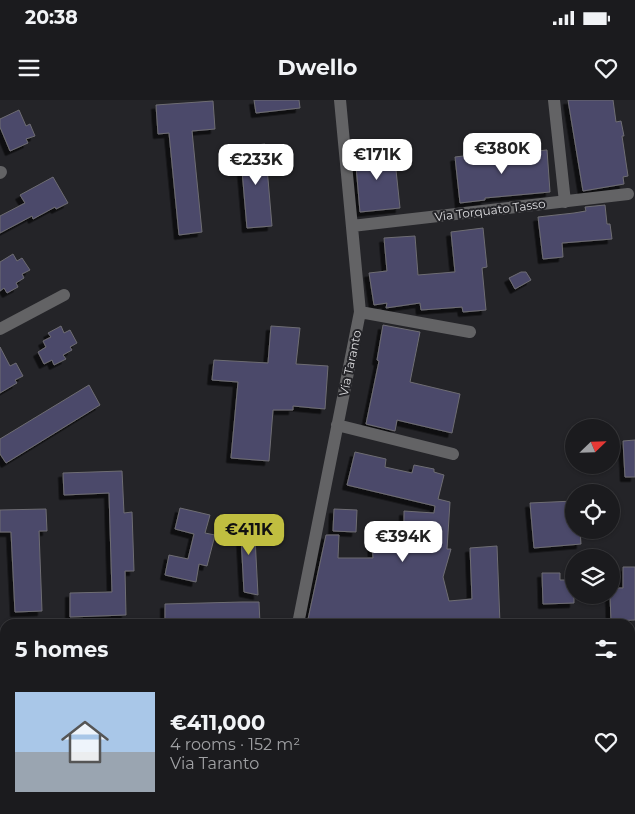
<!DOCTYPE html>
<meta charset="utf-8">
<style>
body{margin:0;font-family:Montserrat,sans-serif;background:#28282b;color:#f1f3f6;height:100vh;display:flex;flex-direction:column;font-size:19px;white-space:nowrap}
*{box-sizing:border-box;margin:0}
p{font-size:16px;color:#a0a1a4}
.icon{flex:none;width:28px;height:28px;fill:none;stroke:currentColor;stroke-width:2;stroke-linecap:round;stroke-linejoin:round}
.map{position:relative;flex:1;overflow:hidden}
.sheet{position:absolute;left:0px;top:519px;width:635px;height:196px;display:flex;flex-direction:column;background:#1b1b1e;border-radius:15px 15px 0 0;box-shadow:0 1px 4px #0004,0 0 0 1px #39393c}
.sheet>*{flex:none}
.needle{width:32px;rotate:67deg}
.controls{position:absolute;left:565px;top:319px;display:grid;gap:10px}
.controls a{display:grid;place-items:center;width:55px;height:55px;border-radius:50%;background:#1b1b1e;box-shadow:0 1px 4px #0004,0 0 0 1px #39393c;font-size:25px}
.price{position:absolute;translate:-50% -42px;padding:0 11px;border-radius:10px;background:#fff;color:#222;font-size:16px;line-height:32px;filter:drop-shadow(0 1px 2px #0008)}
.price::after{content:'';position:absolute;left:50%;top:30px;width:15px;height:11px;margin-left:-8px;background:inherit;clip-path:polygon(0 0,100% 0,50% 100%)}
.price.active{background:#c0be40;color:#111}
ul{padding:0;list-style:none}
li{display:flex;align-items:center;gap:15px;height:125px;padding:0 15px}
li+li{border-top:1px solid #39393c}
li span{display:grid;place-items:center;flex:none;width:140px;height:100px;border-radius:0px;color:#555}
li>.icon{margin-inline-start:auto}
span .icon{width:60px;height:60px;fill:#fffc;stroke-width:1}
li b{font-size:21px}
h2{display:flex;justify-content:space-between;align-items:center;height:60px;padding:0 15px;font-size:21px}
.status{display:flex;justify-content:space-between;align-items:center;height:35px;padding:0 25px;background:#1b1b1e;direction:ltr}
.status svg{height:14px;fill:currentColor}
header{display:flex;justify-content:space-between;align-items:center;height:65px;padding:0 15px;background:#1b1b1e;font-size:22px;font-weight:700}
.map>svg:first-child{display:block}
.building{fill:#4b486a;stroke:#6e6d73;filter:url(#shadow)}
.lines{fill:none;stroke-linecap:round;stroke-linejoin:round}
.minor{stroke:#636365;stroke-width:12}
.major{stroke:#a2a1a7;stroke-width:12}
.labels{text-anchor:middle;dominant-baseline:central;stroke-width:4;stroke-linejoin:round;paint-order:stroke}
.street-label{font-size:12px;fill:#dedee1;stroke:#242428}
</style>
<div class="status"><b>20:38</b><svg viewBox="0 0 49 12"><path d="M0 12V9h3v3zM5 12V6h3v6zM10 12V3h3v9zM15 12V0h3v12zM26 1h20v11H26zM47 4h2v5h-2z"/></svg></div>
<header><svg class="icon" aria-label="menu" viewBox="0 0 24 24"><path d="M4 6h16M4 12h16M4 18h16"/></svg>Dwello<svg class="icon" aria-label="heart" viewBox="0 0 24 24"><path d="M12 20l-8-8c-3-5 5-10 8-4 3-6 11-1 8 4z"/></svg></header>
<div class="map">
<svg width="635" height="714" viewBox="0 0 635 714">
<defs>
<filter id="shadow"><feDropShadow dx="-4.5" dy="4.5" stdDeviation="0" flood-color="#0009"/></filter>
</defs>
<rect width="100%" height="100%" fill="#242428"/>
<path class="building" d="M 254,0 L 299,0 L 300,8 L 256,13 Z
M 568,0 L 613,0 L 616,22 L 621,21 L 624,36 L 622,36 L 628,76 L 623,77 L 624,84 L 583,91 Z
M 213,1 L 215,29 L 192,31 L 202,132 L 179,135 L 169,33 L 158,34 L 156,5 Z
M 19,10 L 26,26 L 30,24 L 35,36 L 26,39 L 28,43 L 10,51 L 0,27 L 0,19 Z
M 265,44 L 272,126 L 247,128 L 240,47 Z
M 547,50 L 550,92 L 485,98 L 485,100 L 460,103 L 455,57 L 480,54 L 480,57 Z
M 394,51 L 400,108 L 360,112 L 355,54 Z
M 53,77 L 68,103 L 56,109 L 55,107 L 33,119 L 32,116 L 0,133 L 0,116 L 25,103 L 20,95 Z
M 605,105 L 607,124 L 610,124 L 612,139 L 562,143 L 563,157 L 543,159 L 538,117 L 574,113 L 586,111 L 585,107 Z
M 483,128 L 487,167 L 482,168 L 486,210 L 463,212 L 462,207 L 421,210 L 420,203 L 386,208 L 387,203 L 374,205 L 369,173 L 387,171 L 384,138 L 415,136 L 418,175 L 455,172 L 451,132 Z
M 13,154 L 17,161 L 22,158 L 30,170 L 22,174 L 24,178 L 16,183 L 18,187 L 7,193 L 4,188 L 0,191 L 0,162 Z
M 521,172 L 526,172 L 531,180 L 515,189 L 509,178 Z
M 383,225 L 420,232 L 410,282 L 460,294 L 452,333 L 397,320 L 395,331 L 366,324 L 379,261 L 377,260 Z
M 61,226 L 64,233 L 70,230 L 77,243 L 70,247 L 72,250 L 63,255 L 66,259 L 54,265 L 52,260 L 44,264 L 38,252 L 46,247 L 43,241 L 51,237 L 48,233 Z
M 271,226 L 300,228 L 296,264 L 328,266 L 325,309 L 293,306 L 293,310 L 273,310 L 269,361 L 231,358 L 238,282 L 212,280 L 214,260 L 268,263 Z
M 0,247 L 10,266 L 16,263 L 23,276 L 15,280 L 17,283 L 0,293 Z
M 89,285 L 100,305 L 6,363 L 0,354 L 0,339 Z
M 635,340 L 635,377 L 625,377 L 623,341 Z
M 355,352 L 386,359 L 385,367 L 412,373 L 414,365 L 434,369 L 434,372 L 444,375 L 438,399 L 450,402 L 447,449 L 451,449 L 443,477 L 449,501 L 472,499 L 470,448 L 497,446 L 500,524 L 307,524 L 326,435 L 339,435 L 338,458 L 373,458 L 372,439 L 404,438 L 404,411 L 434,413 L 435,406 L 347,385 Z
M 122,371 L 124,413 L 132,412 L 134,471 L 125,471 L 126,515 L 70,517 L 70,493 L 112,492 L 109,393 L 64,395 L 63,373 Z
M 574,401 L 574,430 L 580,430 L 581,444 L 534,448 L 530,403 Z
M 180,408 L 210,415 L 205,433 L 215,435 L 207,466 L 199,464 L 196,482 L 165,475 L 169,455 L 188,459 L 194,434 L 175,429 Z
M 46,409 L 47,431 L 39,431 L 42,511 L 15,512 L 11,432 L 0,432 L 0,410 Z
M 334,409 L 357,410 L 356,432 L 333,431 Z
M 240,418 L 254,418 L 258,495 L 244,492 Z
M 623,467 L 635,467 L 635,520 L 611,521 L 610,495 L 611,495 L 611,488 L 623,488 Z
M 542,473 L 560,473 L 560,480 L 574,480 L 574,503 L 543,504 Z
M 242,502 L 259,502 L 260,524 L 165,524 L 165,504 Z"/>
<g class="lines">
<path class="minor" d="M 554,0 L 565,102
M 0,73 L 1,72
M 352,126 L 628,94
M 360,212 L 470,232
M 0,229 L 64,195
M 337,325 L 453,354
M 298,524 L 360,212 L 340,0
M 261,710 L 268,714"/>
<path class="major" d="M 630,544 L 635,544
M 0,552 L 5,554
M 0,567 L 5,569"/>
</g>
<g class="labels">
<g class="street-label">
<text transform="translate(490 110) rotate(-7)">Via Torquato Tasso</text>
<text transform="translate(350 263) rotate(-78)">Via Taranto</text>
</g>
</g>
</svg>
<div class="controls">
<a><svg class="needle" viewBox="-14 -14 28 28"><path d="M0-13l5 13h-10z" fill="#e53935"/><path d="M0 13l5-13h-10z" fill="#a0a1a4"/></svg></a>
<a><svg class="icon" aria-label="locate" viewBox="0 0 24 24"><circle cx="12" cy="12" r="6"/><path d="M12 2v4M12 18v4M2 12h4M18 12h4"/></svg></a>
<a><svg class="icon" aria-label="layers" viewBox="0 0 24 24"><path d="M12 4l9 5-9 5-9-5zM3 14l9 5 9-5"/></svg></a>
</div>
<b class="price" style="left:502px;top:75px">€380K</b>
<b class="price" style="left:377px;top:81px">€171K</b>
<b class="price" style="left:256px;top:86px">€233K</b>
<b class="price active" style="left:249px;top:456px">€411K</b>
<b class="price" style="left:403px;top:463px">€394K</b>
<section class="sheet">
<h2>5 homes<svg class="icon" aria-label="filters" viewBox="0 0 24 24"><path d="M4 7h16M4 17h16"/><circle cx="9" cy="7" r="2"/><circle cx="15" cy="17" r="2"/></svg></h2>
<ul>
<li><span style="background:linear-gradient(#a9c7e8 60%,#9aa5b1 0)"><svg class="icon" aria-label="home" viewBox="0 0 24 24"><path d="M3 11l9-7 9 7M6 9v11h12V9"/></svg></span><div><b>€411,000</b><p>4 rooms · 152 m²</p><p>Via Taranto</p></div><svg class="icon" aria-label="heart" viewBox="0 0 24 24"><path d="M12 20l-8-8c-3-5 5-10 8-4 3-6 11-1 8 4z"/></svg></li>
</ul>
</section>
</div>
